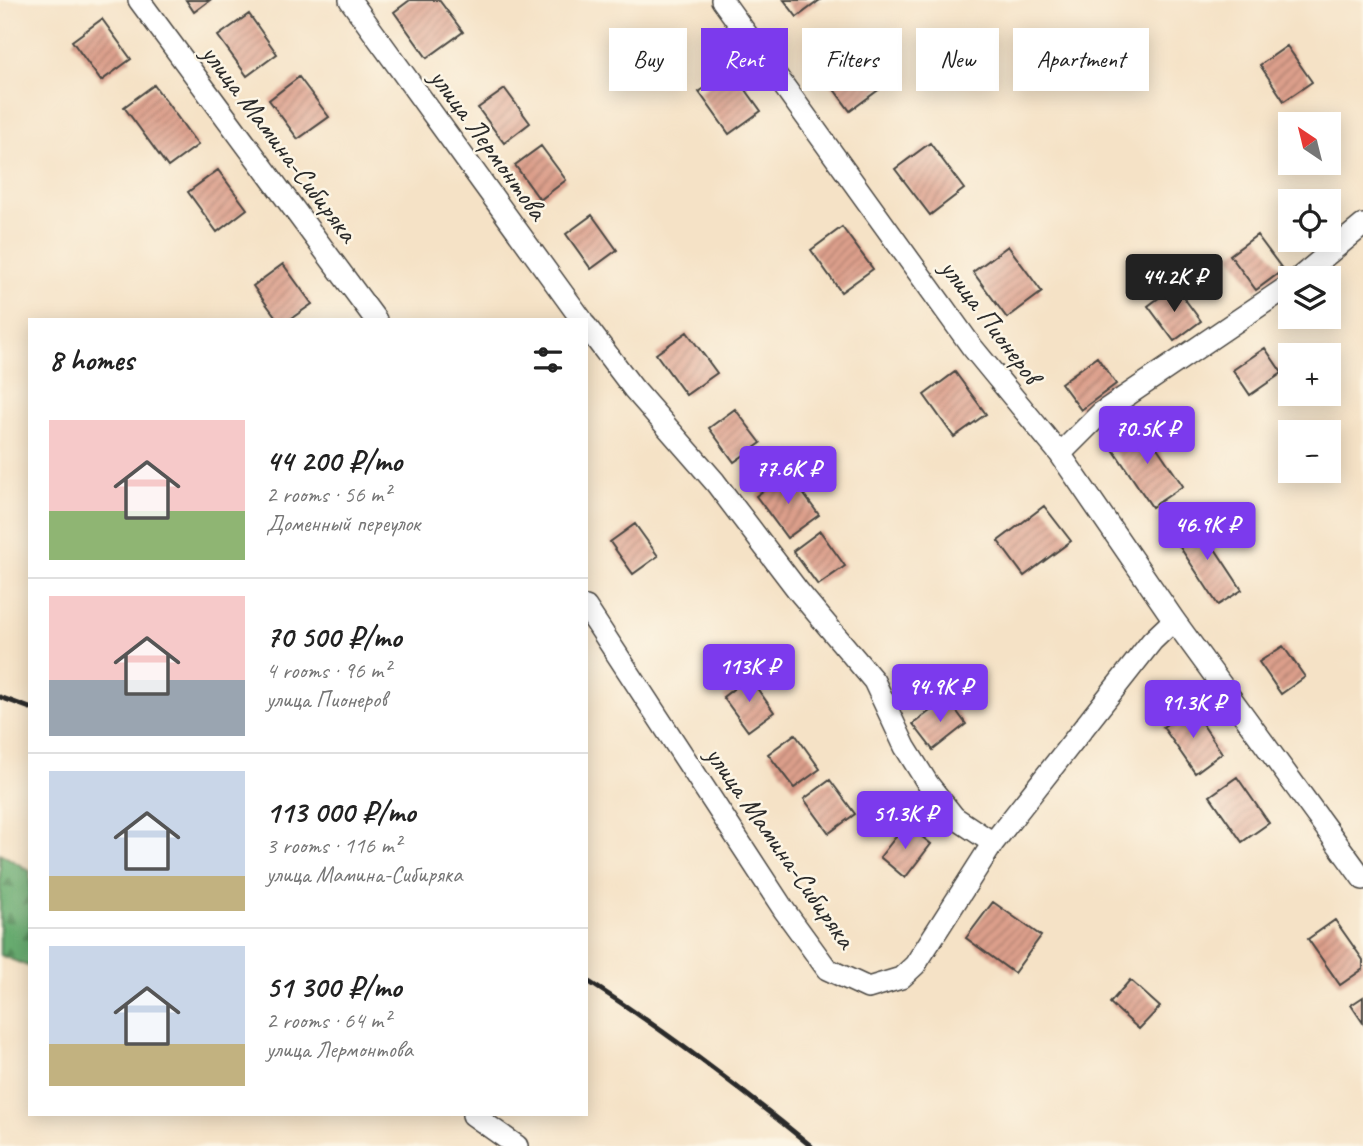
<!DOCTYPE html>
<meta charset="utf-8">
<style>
body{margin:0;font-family:Caveat,sans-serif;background:#f6f6f6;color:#222;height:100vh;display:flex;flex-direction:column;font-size:26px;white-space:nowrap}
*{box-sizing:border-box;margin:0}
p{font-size:23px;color:#767676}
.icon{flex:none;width:38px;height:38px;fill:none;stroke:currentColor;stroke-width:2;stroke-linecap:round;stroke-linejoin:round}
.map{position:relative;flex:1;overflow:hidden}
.panel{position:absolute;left:28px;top:318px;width:560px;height:798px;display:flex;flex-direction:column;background:#fff;border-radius:0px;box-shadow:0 4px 18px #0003}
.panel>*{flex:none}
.hud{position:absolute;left:609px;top:28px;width:648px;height:63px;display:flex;gap:14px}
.needle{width:46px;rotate:325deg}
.fabs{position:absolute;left:1278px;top:112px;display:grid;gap:14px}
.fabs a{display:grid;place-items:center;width:63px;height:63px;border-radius:0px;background:#fff;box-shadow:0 4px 18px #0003;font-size:35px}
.price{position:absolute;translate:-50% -60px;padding:0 16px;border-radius:7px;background:#7c3aed;color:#fff;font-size:23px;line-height:46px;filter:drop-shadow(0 2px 4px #0008)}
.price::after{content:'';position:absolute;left:50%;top:42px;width:21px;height:16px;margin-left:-10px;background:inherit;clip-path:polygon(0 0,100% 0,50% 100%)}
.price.selected{background:#222;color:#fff}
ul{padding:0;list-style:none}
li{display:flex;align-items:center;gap:21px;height:175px;padding:0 21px}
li+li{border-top:2px solid #e0e0e0}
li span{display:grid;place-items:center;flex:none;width:196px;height:140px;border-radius:0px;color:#555}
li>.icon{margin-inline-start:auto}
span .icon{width:84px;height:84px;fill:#fffc;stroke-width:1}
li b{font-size:30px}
h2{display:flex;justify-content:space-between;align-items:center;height:84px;padding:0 21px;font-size:30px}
.tag{padding:0 24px;border-radius:0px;background:#fff;box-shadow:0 4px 18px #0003;font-size:24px;line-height:63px}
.tag.selected{background:#7c3aed;color:#fff}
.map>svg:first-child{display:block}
.forest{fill:url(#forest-firs);stroke:#4a6c4e;stroke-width:2}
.building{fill:url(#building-hatch)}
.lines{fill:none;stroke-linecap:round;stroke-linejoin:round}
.minor-casing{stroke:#494642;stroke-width:24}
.minor{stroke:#fff;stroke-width:21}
.rail{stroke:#2b2b2b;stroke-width:5}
.labels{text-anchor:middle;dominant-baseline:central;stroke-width:5;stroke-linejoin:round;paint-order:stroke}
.street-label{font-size:28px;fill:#2b2b2b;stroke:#fcf5e5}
</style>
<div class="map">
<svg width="1363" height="1146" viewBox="0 0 1363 1146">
<defs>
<pattern id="forest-firs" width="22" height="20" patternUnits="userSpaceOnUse" patternTransform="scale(1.75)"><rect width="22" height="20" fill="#68ac70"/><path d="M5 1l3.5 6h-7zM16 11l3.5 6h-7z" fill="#568c5c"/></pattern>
<pattern id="building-hatch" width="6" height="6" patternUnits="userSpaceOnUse" patternTransform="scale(1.75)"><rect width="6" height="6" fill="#dc9f8b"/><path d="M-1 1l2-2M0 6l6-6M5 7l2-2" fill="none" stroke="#b38272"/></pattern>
</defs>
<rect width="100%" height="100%" fill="#fcf5e5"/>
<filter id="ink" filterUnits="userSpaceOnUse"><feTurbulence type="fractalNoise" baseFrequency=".0143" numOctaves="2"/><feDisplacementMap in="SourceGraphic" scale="14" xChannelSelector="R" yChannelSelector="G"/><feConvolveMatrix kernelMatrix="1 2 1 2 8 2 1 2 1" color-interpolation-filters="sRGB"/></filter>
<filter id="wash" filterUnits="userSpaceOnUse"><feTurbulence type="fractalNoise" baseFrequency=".00686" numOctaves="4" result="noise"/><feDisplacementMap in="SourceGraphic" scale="28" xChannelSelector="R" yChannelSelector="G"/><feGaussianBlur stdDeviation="1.57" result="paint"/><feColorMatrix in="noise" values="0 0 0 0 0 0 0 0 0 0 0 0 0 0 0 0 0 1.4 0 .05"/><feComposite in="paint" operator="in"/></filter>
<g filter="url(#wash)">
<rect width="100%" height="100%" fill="#f5e2c6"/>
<path class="forest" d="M 0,853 L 30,871 L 30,967 L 0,955 Z"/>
<g id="blocks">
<path class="building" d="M 186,0 L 210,0 L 194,12 Z
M 410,0 L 439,0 L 463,32 L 427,58 L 394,12 Z
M 784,0 L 820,0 L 797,17 Z
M 249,14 L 277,54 L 247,76 L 218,36 Z
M 102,19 L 131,59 L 101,81 L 72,41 Z
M 851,39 L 885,85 L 850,111 L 816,65 Z
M 1287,46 L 1312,82 L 1284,101 L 1260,65 Z
M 731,69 L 761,111 L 729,134 L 699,92 Z
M 299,77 L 329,117 L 298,139 L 269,100 Z
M 154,85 L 198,145 L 168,167 L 124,107 Z
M 505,89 L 530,123 L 504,143 L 478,108 Z
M 930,143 L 964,189 L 930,215 L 895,169 Z
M 541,146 L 566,180 L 540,200 L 515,165 Z
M 218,170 L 247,209 L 217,232 L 188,192 Z
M 592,215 L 617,250 L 591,269 L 566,234 Z
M 842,227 L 873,269 L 841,292 L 811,250 Z
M 1257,235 L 1283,270 L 1256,290 L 1230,255 Z
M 1008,246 L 1042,292 L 1007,318 L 973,272 Z
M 283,264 L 312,304 L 289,320 L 278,320 L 253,286 Z
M 1175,286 L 1201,321 L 1174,341 L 1148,306 Z
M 687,332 L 717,373 L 686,395 L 656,354 Z
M 1265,348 L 1282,373 L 1250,395 L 1233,370 Z
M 1097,357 L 1116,384 L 1081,410 L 1061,383 Z
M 955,372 L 986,414 L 954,437 L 924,395 Z
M 735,409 L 761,443 L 734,462 L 709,428 Z
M 1141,424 L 1183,486 L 1152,507 L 1110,445 Z
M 788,473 L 819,515 L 787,538 L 756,496 Z
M 1044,506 L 1071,541 L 1024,576 L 998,541 Z
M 1196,520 L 1242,590 L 1218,605 L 1172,535 Z
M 635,524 L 658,556 L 633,574 L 610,542 Z
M 820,531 L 845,566 L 818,585 L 793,551 Z
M 1283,646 L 1305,677 L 1281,694 L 1259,662 Z
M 749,677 L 774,712 L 748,731 L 723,697 Z
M 947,698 L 966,724 L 933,750 L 913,724 Z
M 1191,707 L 1222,753 L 1195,773 L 1163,727 Z
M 795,734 L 820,769 L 794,788 L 768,754 Z
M 1237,777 L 1269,823 L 1242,842 L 1210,796 Z
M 830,780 L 855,814 L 829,833 L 804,799 Z
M 906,824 L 931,844 L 905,878 L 880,857 Z
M 993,902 L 1041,936 L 1014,973 L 966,938 Z
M 1335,920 L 1363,960 L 1363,969 L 1340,985 L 1308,939 Z
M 1130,980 L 1160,1007 L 1139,1029 L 1110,1003 Z
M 1363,997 L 1363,1023 L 1351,1005 Z"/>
</g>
</g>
<g filter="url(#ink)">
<use href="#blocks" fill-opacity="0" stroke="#494642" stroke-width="2"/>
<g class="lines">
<defs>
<path id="minor" d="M 139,0 L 376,320
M 350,0 L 582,320
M 722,0 L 972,347 L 1060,454 L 1174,620 L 1363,879
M 1299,278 L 1363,225
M 586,326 L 633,388 L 715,482 L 799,592 L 874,681 L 905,747 L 928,784 L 954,817 L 993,843
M 1060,454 L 1101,413 L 1290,285
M 586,607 L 784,910 L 827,969 L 868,988 L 901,978 L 915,965 L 993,843 L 1152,641 L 1174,620
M 473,1115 L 517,1146"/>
</defs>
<use href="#minor" class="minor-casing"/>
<use href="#minor" class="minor"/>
<path class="rail" d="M 0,697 L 30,708
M 586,980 C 665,1030 739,1087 811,1146"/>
</g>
</g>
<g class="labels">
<g class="street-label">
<text transform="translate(280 143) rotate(53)">улица Мамина-Сибиряка</text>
<text transform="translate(489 144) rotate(54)">улица Лермонтова</text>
<text transform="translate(991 321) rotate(53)">улица Пионеров</text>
<text transform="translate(781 847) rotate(55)">улица Мамина-Сибиряка</text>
</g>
</g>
</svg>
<div class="fabs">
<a><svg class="needle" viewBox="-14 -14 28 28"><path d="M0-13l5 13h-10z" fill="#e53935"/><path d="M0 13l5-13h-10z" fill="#767676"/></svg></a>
<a><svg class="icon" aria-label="locate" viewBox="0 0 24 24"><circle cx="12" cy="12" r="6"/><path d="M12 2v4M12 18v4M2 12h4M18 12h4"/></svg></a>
<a><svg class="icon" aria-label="layers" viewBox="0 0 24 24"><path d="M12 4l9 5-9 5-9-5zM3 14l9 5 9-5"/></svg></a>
<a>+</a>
<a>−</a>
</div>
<b class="price selected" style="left:1174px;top:314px">44.2K ₽</b>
<b class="price" style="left:1147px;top:466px">70.5K ₽</b>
<b class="price" style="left:788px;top:506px">77.6K ₽</b>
<b class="price" style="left:1207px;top:562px">46.9K ₽</b>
<b class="price" style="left:749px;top:704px">113K ₽</b>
<b class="price" style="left:940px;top:724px">94.9K ₽</b>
<b class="price" style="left:1193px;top:740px">91.3K ₽</b>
<b class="price" style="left:905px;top:851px">51.3K ₽</b>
<div class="hud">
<a class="tag">Buy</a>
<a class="tag selected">Rent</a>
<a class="tag">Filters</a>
<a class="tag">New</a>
<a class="tag">Apartment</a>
</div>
<section class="panel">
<h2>8 homes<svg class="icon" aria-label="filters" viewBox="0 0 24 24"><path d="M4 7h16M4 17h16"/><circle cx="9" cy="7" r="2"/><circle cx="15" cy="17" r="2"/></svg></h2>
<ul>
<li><span style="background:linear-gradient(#f6c9c9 65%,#8fb573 0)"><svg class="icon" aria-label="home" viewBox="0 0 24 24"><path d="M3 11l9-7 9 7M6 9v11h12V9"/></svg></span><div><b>44 200 ₽/mo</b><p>2 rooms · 56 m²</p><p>Доменный переулок</p></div></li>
<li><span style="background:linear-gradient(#f6c9c9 60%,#9aa5b1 0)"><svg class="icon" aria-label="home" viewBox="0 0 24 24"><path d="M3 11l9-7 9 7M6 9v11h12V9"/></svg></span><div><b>70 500 ₽/mo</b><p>4 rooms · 96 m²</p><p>улица Пионеров</p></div></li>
<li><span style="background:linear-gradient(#c9d6e8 75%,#c2b280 0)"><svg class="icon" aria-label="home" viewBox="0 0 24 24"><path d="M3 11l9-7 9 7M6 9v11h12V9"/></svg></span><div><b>113 000 ₽/mo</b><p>3 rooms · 116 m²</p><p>улица Мамина-Сибиряка</p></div></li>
<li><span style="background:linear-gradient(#c9d6e8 70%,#c2b280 0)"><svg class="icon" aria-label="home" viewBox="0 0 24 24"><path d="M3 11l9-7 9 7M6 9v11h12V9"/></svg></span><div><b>51 300 ₽/mo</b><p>2 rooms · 64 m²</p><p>улица Лермонтова</p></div></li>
</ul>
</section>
</div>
